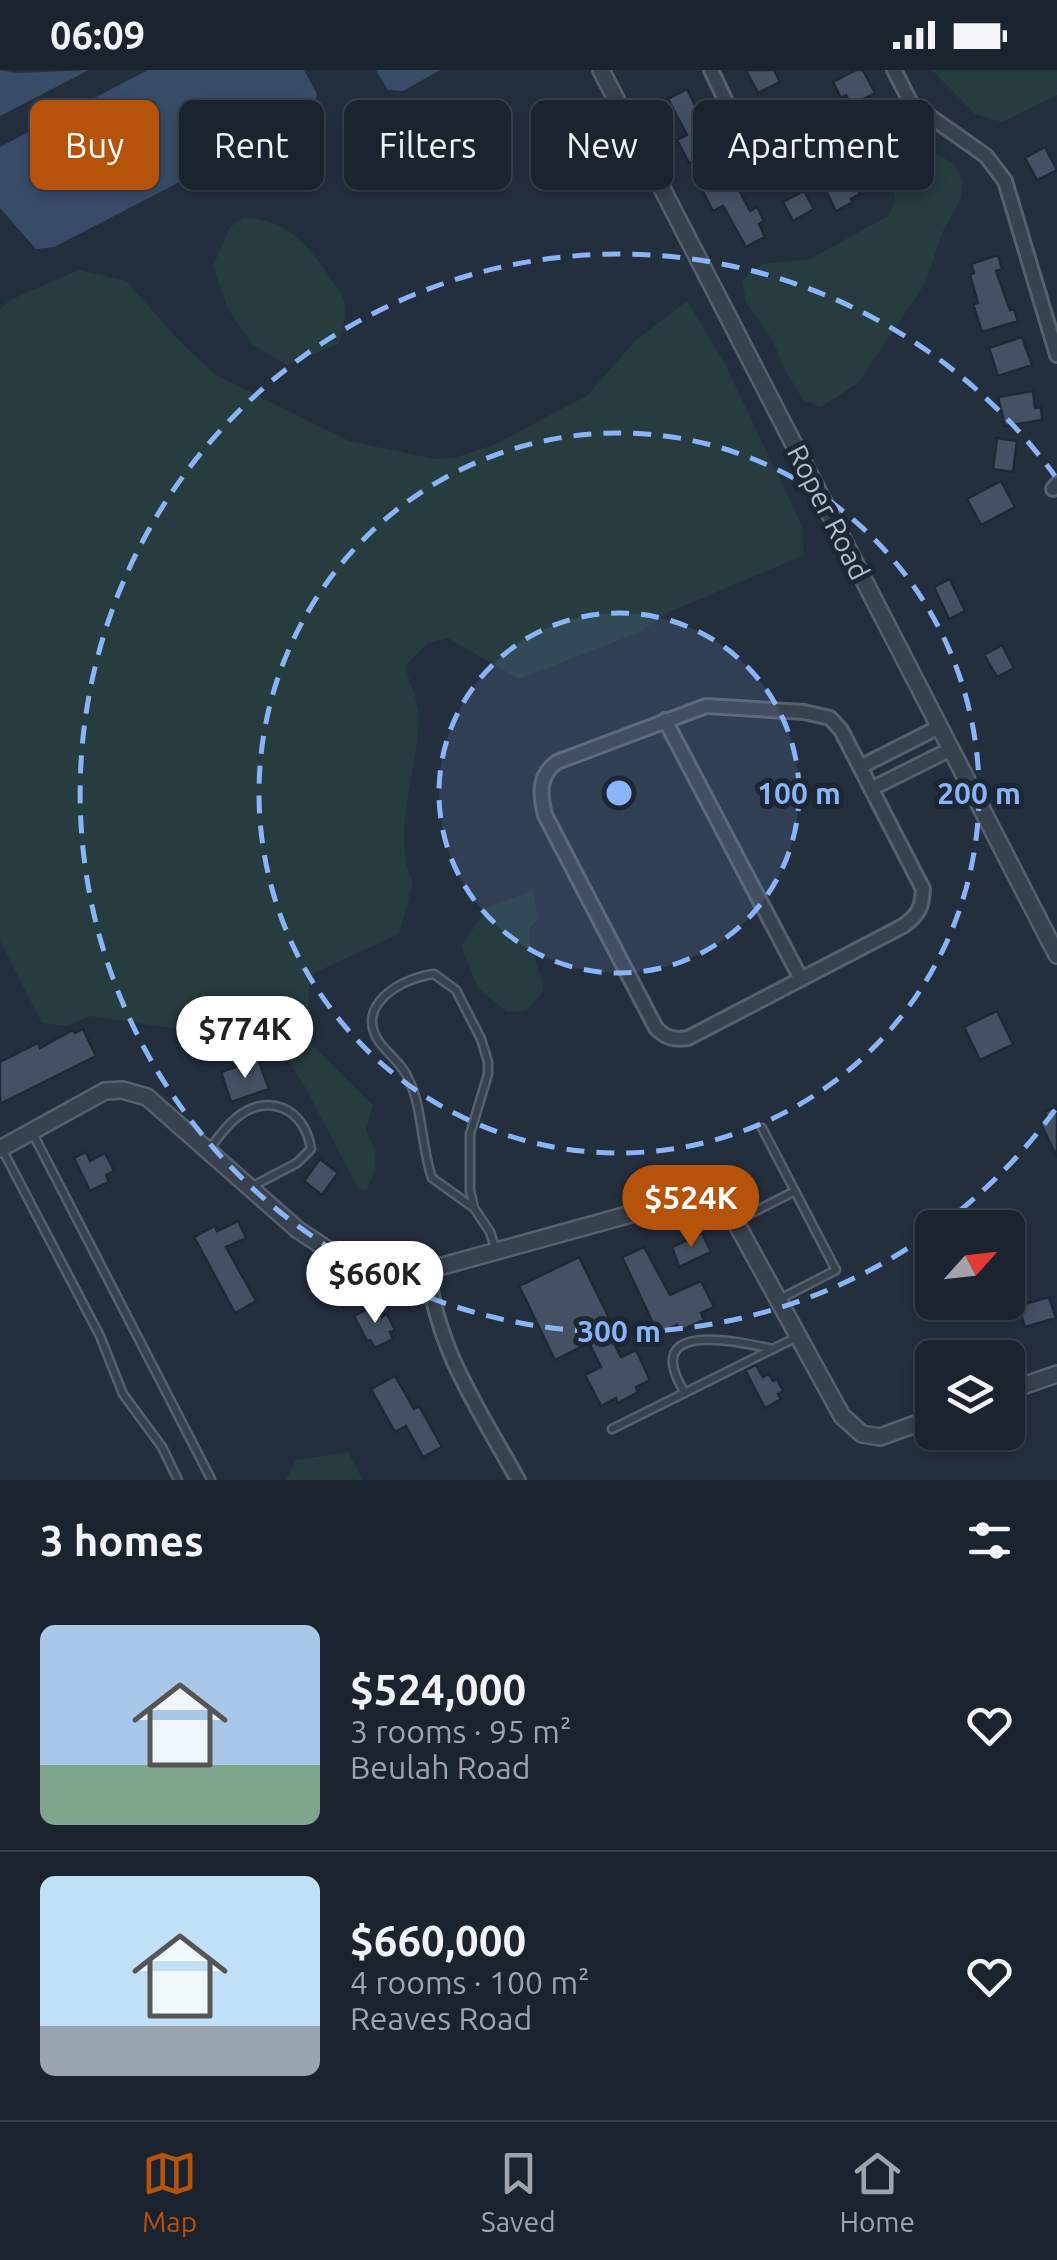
<!DOCTYPE html>
<meta charset="utf-8">
<style>
body{margin:0;font-family:Ubuntu,sans-serif;background:#282f3a;color:#f1f3f6;height:100vh;display:flex;flex-direction:column;font-size:38px;white-space:nowrap}
*{box-sizing:border-box;margin:0}
p{font-size:32px;color:#a0a4aa}
.icon{flex:none;width:55px;height:55px;fill:none;stroke:currentColor;stroke-width:2;stroke-linecap:round;stroke-linejoin:round}
.map{position:relative;height:1410px;overflow:hidden}
.drawer{display:flex;flex-direction:column;background:#1b232e;flex:1}
.drawer>*{flex:none}
.top-card{position:absolute;left:30px;top:30px;width:998px;height:90px;display:flex;gap:20px}
.needle{width:65px;rotate:63deg}
.controls{position:absolute;left:915px;top:1140px;display:grid;gap:20px}
.controls a{display:grid;place-items:center;width:110px;height:110px;border-radius:15px;background:#1b232e;box-shadow:0 5px 15px #0003,0 0 0 2px #39404a;font-size:50px}
.price{position:absolute;translate:-50% -85px;padding:0 22px;border-radius:35px;background:#fff;color:#222;font-size:32px;line-height:65px;filter:drop-shadow(0 2px 5px #0008)}
.price::after{content:'';position:absolute;left:50%;top:60px;width:30px;height:22px;margin-left:-15px;background:inherit;clip-path:polygon(0 0,100% 0,50% 100%)}
.price.selected{background:#b45309;color:#fff}
ul{padding:0;list-style:none}
li{display:flex;align-items:center;gap:30px;height:250px;padding:0 40px}
li+li{border-top:2px solid #39404a}
li span{display:grid;place-items:center;flex:none;width:280px;height:200px;border-radius:15px;color:#555}
li>.icon{margin-inline-start:auto}
span .icon{width:120px;height:120px;fill:#fffc;stroke-width:1}
li b{font-size:42px}
h2{display:flex;justify-content:space-between;align-items:center;height:120px;padding:0 40px;font-size:42px}
.tag{padding:0 35px;border-radius:15px;background:#1b232e;box-shadow:0 5px 15px #0003,0 0 0 2px #39404a;font-size:35px;line-height:90px}
.tag.selected{background:#b45309;color:#fff}
.status{display:flex;justify-content:space-between;align-items:center;height:70px;padding:0 50px;background:#1b232e;direction:ltr}
.status svg{height:28px;fill:currentColor}
.dock{display:flex;justify-content:space-around;align-items:center;height:140px;border-top:2px solid #39404a;background:#1b232e;font-size:28px;color:#a0a4aa}
.dock a{display:grid;justify-items:center;gap:5px}
.dock .selected{color:#b45309}
.map>svg:first-child{display:block}
.green{fill:#263c3f}
.water{fill:#394c67}
.building{fill:#455162;stroke:#1f2835;stroke-width:2.5}
.lines{fill:none;stroke-linecap:round;stroke-linejoin:round}
.service-casing{stroke:#565f6c;stroke-width:11}
.minor-casing{stroke:#565f6c;stroke-width:18}
.tertiary-casing{stroke:#565f6c;stroke-width:20}
.service{stroke:#38414e;stroke-width:6}
.minor{stroke:#38414e;stroke-width:12}
.tertiary{stroke:#38414e;stroke-width:15}
.ring{fill:none;stroke:#8ab4f8;stroke-width:5;stroke-dasharray:18 12}
.labels{text-anchor:middle;dominant-baseline:central;stroke-width:10;stroke-linejoin:round;paint-order:stroke}
.street-label{font-size:28px;fill:#b4bcc9;stroke:#1d2633}
.centre{fill:#8ab4f8;stroke:#1d2633;stroke-width:5}
.ring-label{font-size:30px;text-anchor:middle;font-weight:bold;fill:#8ab4f8;stroke:#1d2633;stroke-width:10;stroke-linejoin:round;paint-order:stroke}
</style>
<div class="status"><b>06:09</b><svg viewBox="0 0 49 12"><path d="M0 12V9h3v3zM5 12V6h3v6zM10 12V3h3v9zM15 12V0h3v12zM26 1h20v11H26zM47 4h2v5h-2z"/></svg></div>
<div class="map">
<svg width="1057" height="1410" viewBox="0 0 1057 1410">
<rect width="100%" height="100%" fill="#242f3e"/>
<path class="green" d="M 932,0 L 1057,0 L 1057,25 L 1002,52 L 975,44 Z
M 931,81 L 954,94 L 963,110 L 960,130 L 942,163 L 926,212 L 858,313 L 821,337 L 803,330 L 784,298 L 773,271 L 746,232 L 742,210 L 763,194 L 810,189 L 890,145 L 895,128 L 888,101 Z
M 243,148 C 284,147 310,176 330,208 C 334,214 340,221 343,228 C 348,243 343,260 338,274 L 287,295 L 252,274 L 228,239 L 213,196 L 230,157 Z
M 79,200 L 126,211 L 176,267 L 214,304 L 349,371 L 434,389 L 454,388 L 496,374 L 588,325 L 634,272 L 687,231 L 725,294 L 802,456 L 804,485 L 669,542 L 638,563 L 519,609 L 448,568 L 428,573 L 405,596 C 409,612 419,632 419,649 C 418,698 390,767 413,812 L 399,864 L 314,903 L 308,922 L 313,976 L 373,1035 L 366,1060 C 379,1086 379,1095 366,1121 L 358,1118 L 305,1017 L 260,948 L 223,943 L 185,960 L 90,946 L 67,956 L 42,953 L 0,871 L 0,239 L 10,230 Z
M 534,820 L 537,850 L 529,859 C 528,882 543,899 543,922 L 526,941 L 507,942 L 478,918 L 461,876 L 489,836 Z
M 348,1382 L 363,1410 L 286,1410 L 296,1390 Z"/>
<path class="water" d="M 0,0 L 17,3 L 89,0 L 0,46 Z
M 148,0 L 304,0 L 317,24 L 313,39 L 305,47 L 54,177 L 36,179 L 0,138 L 0,77 Z
M 376,0 L 440,0 L 403,21 L 388,20 Z"/>
<path class="building" d="M 746,0 L 774,0 L 780,12 L 758,23 Z
M 856,0 L 863,0 L 875,23 L 851,35 L 846,25 L 841,28 L 833,12 Z
M 687,19 L 716,79 L 689,93 L 677,70 L 687,65 L 668,29 Z
M 799,29 L 813,54 L 783,70 L 769,45 Z
M 1045,77 L 1057,100 L 1037,110 L 1025,88 Z
M 847,99 L 860,124 L 851,129 L 853,132 L 836,141 L 824,117 L 838,110 L 835,105 Z
M 729,100 L 750,141 L 757,137 L 764,151 L 759,154 L 765,167 L 746,177 L 723,136 L 713,141 L 700,116 Z
M 804,121 L 814,139 L 793,151 L 783,132 Z
M 998,185 L 1002,199 L 996,201 L 1010,240 L 1014,239 L 1018,251 L 982,262 L 973,234 L 978,233 L 970,205 L 974,203 L 971,194 Z
M 1022,267 L 1032,295 L 998,306 L 989,278 Z
M 1033,321 L 1035,338 L 1041,337 L 1042,350 L 1005,356 L 998,327 Z
M 997,368 L 1017,371 L 1013,402 L 993,399 Z
M 1001,411 L 1015,437 L 981,455 L 967,429 Z
M 950,509 L 965,541 L 949,549 L 934,517 Z
M 1002,575 L 1014,598 L 997,607 L 984,585 Z
M 997,941 L 1013,974 L 980,990 L 964,957 Z
M 83,959 L 96,986 L 0,1034 L 0,992 L 38,973 L 40,978 L 73,960 L 75,963 Z
M 258,989 L 269,1019 L 231,1032 L 221,1002 Z
M 1057,1036 L 1057,1087 L 1041,1054 L 1049,1050 L 1045,1042 Z
M 86,1082 L 90,1091 L 105,1083 L 114,1101 L 106,1105 L 109,1112 L 90,1121 L 74,1088 Z
M 320,1089 L 338,1103 L 322,1125 L 304,1111 Z
M 238,1151 L 246,1168 L 226,1177 L 256,1231 L 235,1243 L 194,1167 L 215,1156 L 217,1161 Z
M 702,1163 L 711,1182 L 679,1197 L 672,1177 Z
M 644,1177 L 670,1225 L 701,1211 L 714,1237 L 701,1243 L 704,1250 L 680,1261 L 677,1255 L 658,1264 L 622,1187 Z
M 579,1187 L 615,1260 L 609,1263 L 621,1287 L 636,1280 L 650,1310 L 636,1317 L 638,1322 L 618,1333 L 616,1328 L 601,1336 L 585,1305 L 601,1297 L 589,1273 L 555,1290 L 519,1216 Z
M 1049,1227 L 1056,1248 L 1025,1257 L 1018,1236 Z
M 376,1235 L 382,1247 L 387,1244 L 395,1260 L 390,1262 L 393,1269 L 375,1278 L 370,1270 L 367,1271 L 354,1246 Z
M 756,1295 L 763,1307 L 769,1304 L 773,1311 L 777,1309 L 783,1321 L 778,1324 L 781,1329 L 765,1338 L 745,1300 Z
M 395,1306 L 414,1339 L 419,1336 L 442,1377 L 423,1387 L 406,1356 L 395,1362 L 371,1319 Z"/>
<g class="lines">
<defs>
<path id="service" d="M 762,1058 L 836,1200 L 778,1230
M 32,1062 L 211,1409
M 2,1079 L 100,1266 L 123,1324 L 162,1377 L 178,1410
M 208,1080 C 217,1070 225,1057 235,1049 C 267,1021 305,1038 311,1079 L 297,1093 L 251,1117
M 474,1138 L 432,1108 C 421,1076 423,1040 409,1010 C 403,995 390,986 380,973 C 353,936 401,908 434,904 L 456,920 L 481,969 L 488,992 L 488,1004 L 470,1064 L 470,1120 L 474,1138 L 490,1162 L 496,1180
M 738,1150 L 795,1121
M 685,1323 C 639,1249 736,1271 773,1279
M 612,1359 L 797,1267"/>
<path id="minor" d="M 711,0 C 722,22 746,80 763,93 C 773,101 783,98 794,95 L 911,33
M 894,0 L 911,33 L 986,86 L 1005,111 L 1057,285
M 1053,419 L 1057,414
M 706,636 L 804,642 L 830,648 L 841,660 L 923,819 C 922,837 919,845 903,856 L 688,968 C 673,970 666,968 656,958 L 545,745 C 540,724 538,706 557,692 Z
M 665,650 L 801,909
M 860,697 L 939,657
M 871,719 L 951,679
M 428,1200 C 437,1280 480,1341 518,1410"/>
<path id="tertiary" d="M 601,0 L 1057,885
M 0,1079 L 105,1021 L 122,1020 L 147,1027 L 298,1160 L 333,1183 L 368,1196 L 428,1200 L 678,1131 C 703,1131 717,1133 735,1151 L 842,1346 L 862,1364 L 880,1367 L 932,1348
M 1008,1321 L 1057,1304"/>
</defs>
<use href="#service" class="service-casing"/>
<use href="#minor" class="minor-casing"/>
<use href="#tertiary" class="tertiary-casing"/>
<use href="#service" class="service"/>
<use href="#minor" class="minor"/>
<use href="#tertiary" class="tertiary"/>
</g>
<circle cx="619" cy="723" r="180" fill="#8ab4f8" fill-opacity=".12"/>
<g class="ring">
<circle cx="619" cy="723" r="180"/>
<circle cx="619" cy="723" r="360"/>
<path d="M1055 1040A539 539 0 0 1 940 1156M932 1162A539 539 0 1 1 1055 406"/>
</g>
<g class="labels">
<g class="street-label">
<text transform="translate(829 442) rotate(63)">Roper Road</text>
</g>
</g>
<circle cx="619" cy="723" r="15" class="centre"/>
<g class="ring-label">
<text x="799" y="734">100 m</text>
<text x="979" y="734">200 m</text>
<text x="619" y="1272">300 m</text>
</g>
</svg>
<div class="controls">
<a><svg class="needle" viewBox="-14 -14 28 28"><path d="M0-13l5 13h-10z" fill="#e53935"/><path d="M0 13l5-13h-10z" fill="#a0a4aa"/></svg></a>
<a><svg class="icon" aria-label="layers" viewBox="0 0 24 24"><path d="M12 4l9 5-9 5-9-5zM3 14l9 5 9-5"/></svg></a>
</div>
<b class="price" style="left:245px;top:1011px">$774K</b>
<b class="price selected" style="left:691px;top:1180px">$524K</b>
<b class="price" style="left:375px;top:1256px">$660K</b>
<div class="top-card">
<a class="tag selected">Buy</a>
<a class="tag">Rent</a>
<a class="tag">Filters</a>
<a class="tag">New</a>
<a class="tag">Apartment</a>
</div>
</div>
<section class="drawer">
<h2>3 homes<svg class="icon" aria-label="filters" viewBox="0 0 24 24"><path d="M4 7h16M4 17h16"/><circle cx="9" cy="7" r="2"/><circle cx="15" cy="17" r="2"/></svg></h2>
<ul>
<li><span style="background:linear-gradient(#a9c7e8 70%,#7fa58c 0)"><svg class="icon" aria-label="home" viewBox="0 0 24 24"><path d="M3 11l9-7 9 7M6 9v11h12V9"/></svg></span><div><b>$524,000</b><p>3 rooms · 95 m²</p><p>Beulah Road</p></div><svg class="icon" aria-label="heart" viewBox="0 0 24 24"><path d="M12 20l-8-8c-3-5 5-10 8-4 3-6 11-1 8 4z"/></svg></li>
<li><span style="background:linear-gradient(#bfe0f5 75%,#9aa5b1 0)"><svg class="icon" aria-label="home" viewBox="0 0 24 24"><path d="M3 11l9-7 9 7M6 9v11h12V9"/></svg></span><div><b>$660,000</b><p>4 rooms · 100 m²</p><p>Reaves Road</p></div><svg class="icon" aria-label="heart" viewBox="0 0 24 24"><path d="M12 20l-8-8c-3-5 5-10 8-4 3-6 11-1 8 4z"/></svg></li>
</ul>
</section>
<nav class="dock">
<a class="selected"><svg class="icon" aria-label="map" viewBox="0 0 24 24"><path d="M3 6l6-2 6 2 6-2v14l-6 2-6-2-6 2zM9 4v14M15 6v14"/></svg>Map</a>
<a><svg class="icon" aria-label="saved" viewBox="0 0 24 24"><path d="M7 4h10v16l-5-4-5 4z"/></svg>Saved</a>
<a><svg class="icon" aria-label="home" viewBox="0 0 24 24"><path d="M3 11l9-7 9 7M6 9v11h12V9"/></svg>Home</a>
</nav>
